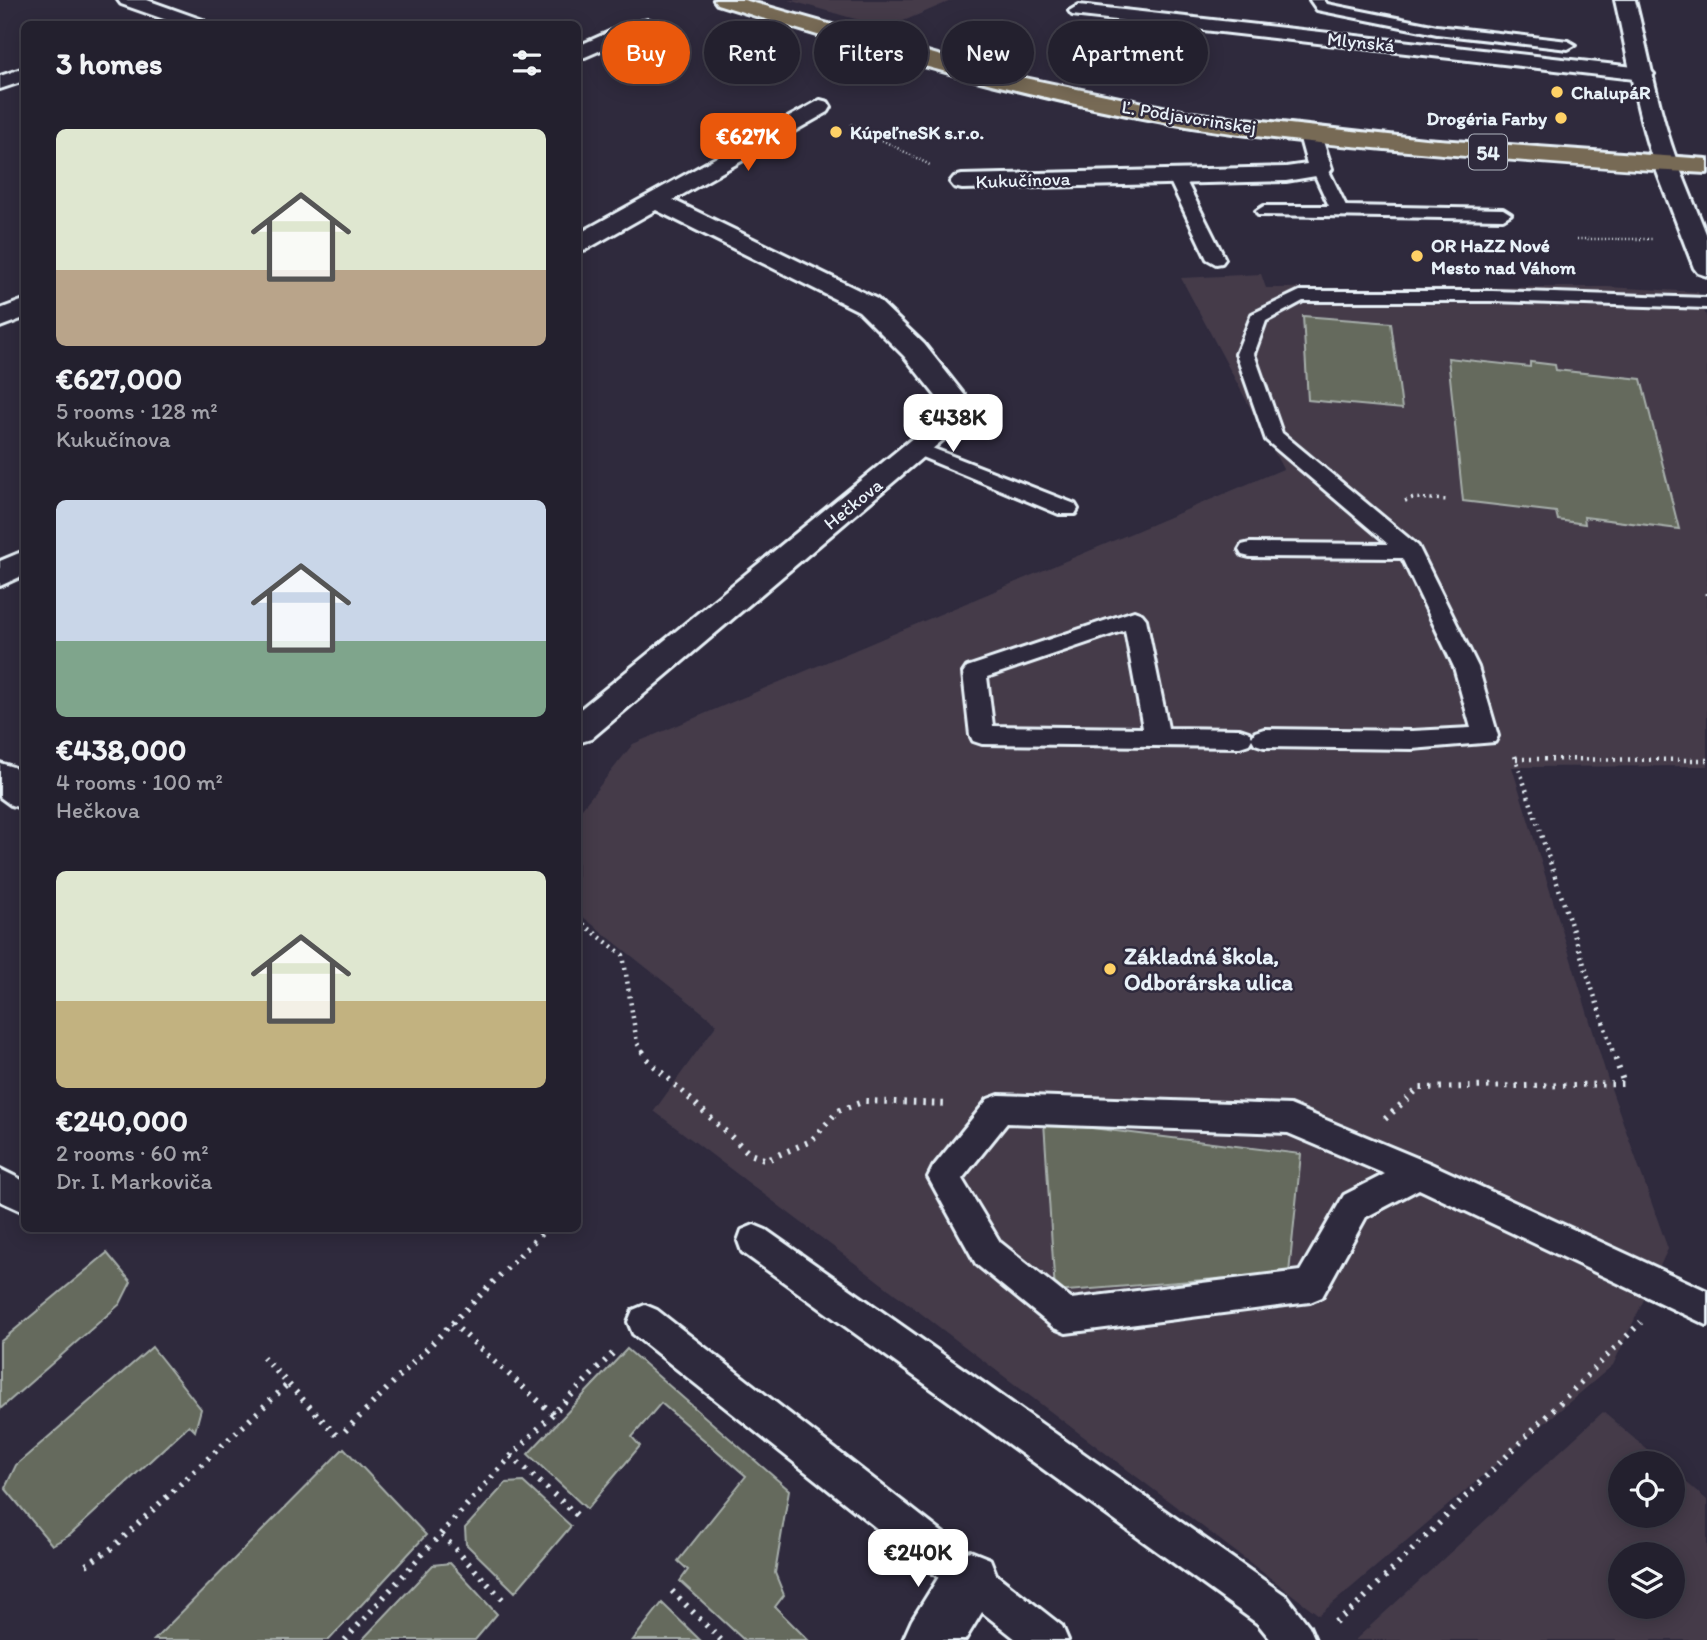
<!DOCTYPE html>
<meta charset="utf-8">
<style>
body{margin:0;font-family:Itim,sans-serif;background:#2b2836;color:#f1f3f6;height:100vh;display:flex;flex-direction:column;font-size:26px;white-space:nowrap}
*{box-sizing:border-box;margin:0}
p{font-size:23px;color:#a3a3aa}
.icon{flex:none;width:38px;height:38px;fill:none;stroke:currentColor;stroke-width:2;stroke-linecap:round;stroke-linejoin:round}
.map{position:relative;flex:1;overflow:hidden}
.drawer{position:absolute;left:21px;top:21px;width:560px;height:1211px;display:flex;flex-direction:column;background:#23202e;border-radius:10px;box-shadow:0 4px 18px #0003,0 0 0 2px #403e4a}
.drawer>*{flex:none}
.guide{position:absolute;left:602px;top:21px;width:665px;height:63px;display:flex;gap:14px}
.tools{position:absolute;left:1608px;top:1451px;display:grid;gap:14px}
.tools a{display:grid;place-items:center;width:77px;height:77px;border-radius:50%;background:#23202e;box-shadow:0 4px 18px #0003,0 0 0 2px #403e4a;font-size:35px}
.price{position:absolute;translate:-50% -60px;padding:0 16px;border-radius:14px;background:#fff;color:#222;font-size:23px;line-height:46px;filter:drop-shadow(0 2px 4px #0008)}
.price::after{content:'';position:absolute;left:50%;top:42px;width:21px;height:16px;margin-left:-10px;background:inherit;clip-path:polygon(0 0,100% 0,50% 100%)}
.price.on{background:#ea580c;color:#fff}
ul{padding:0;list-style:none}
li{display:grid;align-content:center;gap:14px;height:371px;padding:0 35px}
li span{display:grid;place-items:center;height:217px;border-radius:10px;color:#555}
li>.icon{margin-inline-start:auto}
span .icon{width:126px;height:126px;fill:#fffc;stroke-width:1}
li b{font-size:30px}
h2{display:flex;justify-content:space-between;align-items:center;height:84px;padding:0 35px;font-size:30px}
.chip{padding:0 24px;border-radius:32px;background:#23202e;box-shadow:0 4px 18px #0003,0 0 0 2px #403e4a;font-size:24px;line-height:63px}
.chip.on{background:#ea580c;color:#fff}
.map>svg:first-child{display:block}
.built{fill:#443b4a;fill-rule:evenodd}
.green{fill:#656a5d;stroke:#a6aeaa;stroke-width:2}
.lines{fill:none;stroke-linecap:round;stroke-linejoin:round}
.service-casing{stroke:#e8f1f8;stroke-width:6}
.minor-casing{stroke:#e8f1f8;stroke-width:6}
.tertiary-casing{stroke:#e8f1f8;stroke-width:6}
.secondary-casing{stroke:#e8f1f8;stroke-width:6}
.primary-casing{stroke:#e8f1f8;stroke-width:6}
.path-far3{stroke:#e8f1f8;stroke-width:2.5;stroke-dasharray:1 2.5;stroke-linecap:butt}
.path-far2{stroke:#e8f1f8;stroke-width:3.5;stroke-dasharray:2 4.5;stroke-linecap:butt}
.path-far1{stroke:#e8f1f8;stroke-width:4.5;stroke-dasharray:2 5;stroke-linecap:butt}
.path{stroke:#e8f1f8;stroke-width:6;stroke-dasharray:2.5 7;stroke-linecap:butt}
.service{fill:#2f2a3d;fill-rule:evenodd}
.minor{fill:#2f2a3d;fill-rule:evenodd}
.tertiary{fill:#2f2a3d;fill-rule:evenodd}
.secondary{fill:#2f2a3d;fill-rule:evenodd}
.primary{fill:#776a54;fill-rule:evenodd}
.poi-dot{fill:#ffd166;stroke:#2f2a3d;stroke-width:2.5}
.labels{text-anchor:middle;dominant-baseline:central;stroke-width:5;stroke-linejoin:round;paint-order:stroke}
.far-street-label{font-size:19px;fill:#e8f1f8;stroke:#2f2a3d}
.far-poi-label{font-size:19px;font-weight:bold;fill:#e8f1f8;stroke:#2f2a3d;text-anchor:start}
.shield{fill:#2f2a3d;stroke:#b0b5c0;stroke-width:2}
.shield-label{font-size:21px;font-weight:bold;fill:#e8f1f8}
.poi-label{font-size:23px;font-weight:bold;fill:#e8f1f8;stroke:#2f2a3d;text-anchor:start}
</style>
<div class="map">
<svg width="1707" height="1640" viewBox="0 0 1707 1640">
<rect width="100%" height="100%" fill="#2f2a3d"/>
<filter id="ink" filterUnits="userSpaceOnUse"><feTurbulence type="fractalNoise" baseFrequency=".0143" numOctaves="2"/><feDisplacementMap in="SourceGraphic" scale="14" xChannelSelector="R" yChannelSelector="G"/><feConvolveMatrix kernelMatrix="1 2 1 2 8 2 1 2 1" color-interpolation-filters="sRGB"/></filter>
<g filter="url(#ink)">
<path class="built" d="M 788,0 L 953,0 L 887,28 Z
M 1261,274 L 1266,288 L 1607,287 L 1698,292 L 1707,319 L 1707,766 L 1512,767 L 1608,1080 L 1668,1249 L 1613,1365 L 1319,1615 L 654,1111 L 717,1024 L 578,913 L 578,813 L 633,744 L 1283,469 L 1181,278 Z
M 1603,1412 L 1663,1463 L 1620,1463 L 1620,1516 L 1673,1516 L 1673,1471 L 1707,1500 L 1707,1640 L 1355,1640 ZM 1673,1554 L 1673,1606 L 1620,1606 L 1620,1554 Z"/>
<path class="green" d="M 1303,316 L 1391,323 L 1402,409 L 1308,400 Z
M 1448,358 L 1530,367 L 1530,362 L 1555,365 L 1556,370 L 1641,379 L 1679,529 L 1584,517 L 1585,524 L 1558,520 L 1556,512 L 1463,501 Z
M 1044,1122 L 1301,1154 L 1289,1273 L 1055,1292 Z
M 107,1253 L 131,1282 L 120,1304 L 0,1409 L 0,1342 Z
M 152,1347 L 201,1409 L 195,1431 L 189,1425 L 70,1535 L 52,1545 L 5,1488 L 16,1465 Z
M 627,1349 L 789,1490 L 775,1573 L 784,1595 L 775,1607 L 808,1640 L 744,1640 L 680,1581 L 688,1570 L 678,1561 L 746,1476 L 661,1403 L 632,1437 L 640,1446 L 587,1509 L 528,1454 Z
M 344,1448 L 426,1535 L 329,1640 L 154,1640 Z
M 523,1482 L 571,1526 L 515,1592 L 466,1544 L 465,1528 L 506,1483 Z
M 450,1563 L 497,1614 L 475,1640 L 362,1640 L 433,1565 Z
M 662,1603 L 700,1640 L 633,1640 Z"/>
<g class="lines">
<defs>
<path id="service" d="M 1310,0 L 1324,0 L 1327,4 L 1437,26 L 1568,41 L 1575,45 L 1568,49 L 1437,34 L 1317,10 Z
M 1320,164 L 1328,169 L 1346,206 L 1503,209 L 1511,214 L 1503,219 L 1258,215 L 1256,211 L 1264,206 L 1329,206 L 1312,169 Z
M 1175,170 L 1183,175 L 1225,259 L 1222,263 L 1216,264 L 1207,259 L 1167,175 Z
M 1300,291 L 1492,291 L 1707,298 L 1707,308 L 1492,301 L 1303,301 L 1266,321 L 1254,354 L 1282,433 L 1418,546 L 1478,667 L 1498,736 L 1495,742 L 1412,749 L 1264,747 L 1255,744 L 1252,739 L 1249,744 L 1240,747 L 982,744 L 973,741 L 970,735 L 963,673 L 967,667 L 1134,611 L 1142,614 L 1146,619 L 1168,728 L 1240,729 L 1249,732 L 1252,737 L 1255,732 L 1264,729 L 1412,731 L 1471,728 L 1454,667 L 1402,558 L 1250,557 L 1242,555 L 1239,550 L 1242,545 L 1250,543 L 1388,544 L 1266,440 L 1236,354 L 1252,314 ZM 1125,630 L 1143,728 L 993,726 L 987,677 Z
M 919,443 L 1075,504 L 1078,509 L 1075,514 L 1059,514 L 912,453 L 909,449 L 912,445 Z
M 999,1095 L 1290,1105 L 1429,1163 L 1707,1291 L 1707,1325 L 1419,1189 L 1366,1217 L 1322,1297 L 1310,1302 L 1066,1333 L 1054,1328 L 976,1264 L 928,1177 L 933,1167 L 988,1099 ZM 1007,1123 L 1288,1133 L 1385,1174 L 1344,1195 L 1300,1271 L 1071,1299 L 1000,1242 L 962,1179 Z
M 0,1169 L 24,1181 L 24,1212 L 0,1201 Z
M 754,1225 L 766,1230 L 1286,1596 L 1309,1626 L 1315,1640 L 1271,1640 L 1258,1624 L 742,1252 L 738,1241 L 742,1230 Z
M 645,1305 L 657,1310 L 1062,1626 L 1068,1640 L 1017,1640 L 633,1334 L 628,1322 L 633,1310 Z"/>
<path id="minor" d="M 118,0 L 147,0 L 203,20 L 206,24 L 178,24 L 121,4 Z
M 1079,5 L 1643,68 L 1650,70 L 1654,74 L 1650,78 L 1643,80 L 1072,15 L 1069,11 Z
M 648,20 L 655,22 L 658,26 L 655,30 L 638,34 L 578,60 L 578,46 L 625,25 Z
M 24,68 L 24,81 L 0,89 L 0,76 Z
M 820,100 L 828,102 L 831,107 L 828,112 L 673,200 L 877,299 L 924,344 L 977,411 L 591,739 L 578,743 L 578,711 L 947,410 L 904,356 L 859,311 L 656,210 L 587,249 L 578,251 L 578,234 Z
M 1310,128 L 1318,130 L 1321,135 L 1332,169 L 1328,174 L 1286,181 L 962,189 L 954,187 L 950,182 L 954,177 L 962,175 L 1286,167 L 1307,164 L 1299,135 L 1302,130 Z
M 24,300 L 24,318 L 0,327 L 0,309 Z
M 24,551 L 24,575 L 0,586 L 0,561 Z
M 0,763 L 13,767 L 24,776 L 24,809 L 11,805 L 0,797 Z
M 970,1551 L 990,1559 L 998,1579 L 990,1599 L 965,1640 L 903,1640 L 912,1620 L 950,1559 Z"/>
<path id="tertiary" d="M 1615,0 L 1635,0 C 1649,55 1658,111 1678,164 L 1674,169 L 1658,169 L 1654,164 C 1636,111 1628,55 1615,0 Z"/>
<path id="secondary" d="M 1666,157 L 1674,159 L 1678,164 L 1707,236 L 1707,276 L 1698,273 L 1694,268 L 1654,164 L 1658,159 Z"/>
<path id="primary" d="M 714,0 L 744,0 L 1001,73 L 1191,113 L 1425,139 L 1707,159 L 1707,173 C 1603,168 1500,159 1396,150 C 1328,144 1260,138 1192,127 C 1031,100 873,53 717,4 Z"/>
</defs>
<use href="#service" class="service-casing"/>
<use href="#minor" class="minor-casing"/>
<use href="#tertiary" class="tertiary-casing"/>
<use href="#secondary" class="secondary-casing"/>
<use href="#primary" class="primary-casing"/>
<path class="path-far3" d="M 851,124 L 930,165
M 1577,239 L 1654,239"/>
<path class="path-far2" d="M 1405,501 L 1413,498 L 1448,500
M 1706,593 L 1707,597"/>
<path class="path-far1" d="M 1515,756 L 1613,1052
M 1516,759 L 1707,760
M 578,920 L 623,955 L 637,1043 L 643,1052"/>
<path class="path" d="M 642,1051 L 649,1061 L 750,1154 L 767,1160 L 811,1141 L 838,1111 L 865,1101 L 949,1104
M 1385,1119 L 1419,1088 L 1624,1084 L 1613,1051
M 452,1323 L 553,1414
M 263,1357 L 339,1438
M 345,1431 L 547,1228
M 511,1456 L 579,1517
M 442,1535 L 506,1603
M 86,1565 L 112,1548 L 288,1384
M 672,1591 L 721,1640
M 1335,1622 L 1353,1609 L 1641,1322
M 345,1640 L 511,1456 L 614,1352"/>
<use href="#service" class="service"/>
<use href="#minor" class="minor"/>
<use href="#tertiary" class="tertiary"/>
<use href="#secondary" class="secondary"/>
<use href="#primary" class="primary"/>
</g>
</g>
<g class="poi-dot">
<circle cx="1557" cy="92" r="7"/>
<circle cx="1561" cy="118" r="7"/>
<circle cx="836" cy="132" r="7"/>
<circle cx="1417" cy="256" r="7"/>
<circle cx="1110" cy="969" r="7"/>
</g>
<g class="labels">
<g class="far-street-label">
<text transform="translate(1361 42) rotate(6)">Mlynská</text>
<text transform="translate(1189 117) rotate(9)">Ľ. Podjavorinskej</text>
<text transform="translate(1023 180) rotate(-2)">Kukučínova</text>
<text transform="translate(853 504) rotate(-39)">Hečkova</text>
</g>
<g class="far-poi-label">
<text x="1571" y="92">ChalupáR</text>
<text x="1547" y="118" text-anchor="end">Drogéria Farby</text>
<text x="850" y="132">KúpeľneSK s.r.o.</text>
<text x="1431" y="245">OR HaZZ Nové<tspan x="1431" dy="22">Mesto nad Váhom</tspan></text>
</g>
<rect class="shield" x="1469" y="134.5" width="38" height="35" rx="5"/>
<g class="shield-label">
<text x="1488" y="152">54</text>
</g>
<g class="poi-label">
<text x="1124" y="956">Základná škola,<tspan x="1124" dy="26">Odborárska ulica</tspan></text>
</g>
</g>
</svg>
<div class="tools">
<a><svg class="icon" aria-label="locate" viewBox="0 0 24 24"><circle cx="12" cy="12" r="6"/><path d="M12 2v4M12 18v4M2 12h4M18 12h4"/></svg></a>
<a><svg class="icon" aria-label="layers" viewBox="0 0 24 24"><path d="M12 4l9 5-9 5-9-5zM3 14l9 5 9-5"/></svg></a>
</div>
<b class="price on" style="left:748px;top:173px">€627K</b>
<b class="price" style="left:953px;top:454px">€438K</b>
<b class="price" style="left:918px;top:1589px">€240K</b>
<div class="guide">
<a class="chip on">Buy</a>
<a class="chip">Rent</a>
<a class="chip">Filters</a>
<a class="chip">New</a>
<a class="chip">Apartment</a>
</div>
<section class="drawer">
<h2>3 homes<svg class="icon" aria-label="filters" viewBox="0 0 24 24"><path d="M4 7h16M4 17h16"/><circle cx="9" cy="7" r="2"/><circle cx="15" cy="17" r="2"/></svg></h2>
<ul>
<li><span style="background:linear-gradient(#dfe7d0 65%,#b9a48a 0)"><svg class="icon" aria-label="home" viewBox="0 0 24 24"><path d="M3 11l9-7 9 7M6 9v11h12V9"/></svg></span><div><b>€627,000</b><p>5 rooms · 128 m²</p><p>Kukučínova</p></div></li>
<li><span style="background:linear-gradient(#c9d6e8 65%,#7fa58c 0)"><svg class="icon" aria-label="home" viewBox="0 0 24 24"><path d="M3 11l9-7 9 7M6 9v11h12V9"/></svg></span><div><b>€438,000</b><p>4 rooms · 100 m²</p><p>Hečkova</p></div></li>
<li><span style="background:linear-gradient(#dfe7d0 60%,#c2b280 0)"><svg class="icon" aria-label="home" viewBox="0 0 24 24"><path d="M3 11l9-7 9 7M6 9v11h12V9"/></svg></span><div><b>€240,000</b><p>2 rooms · 60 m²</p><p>Dr. I. Markoviča</p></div></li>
</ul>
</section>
</div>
